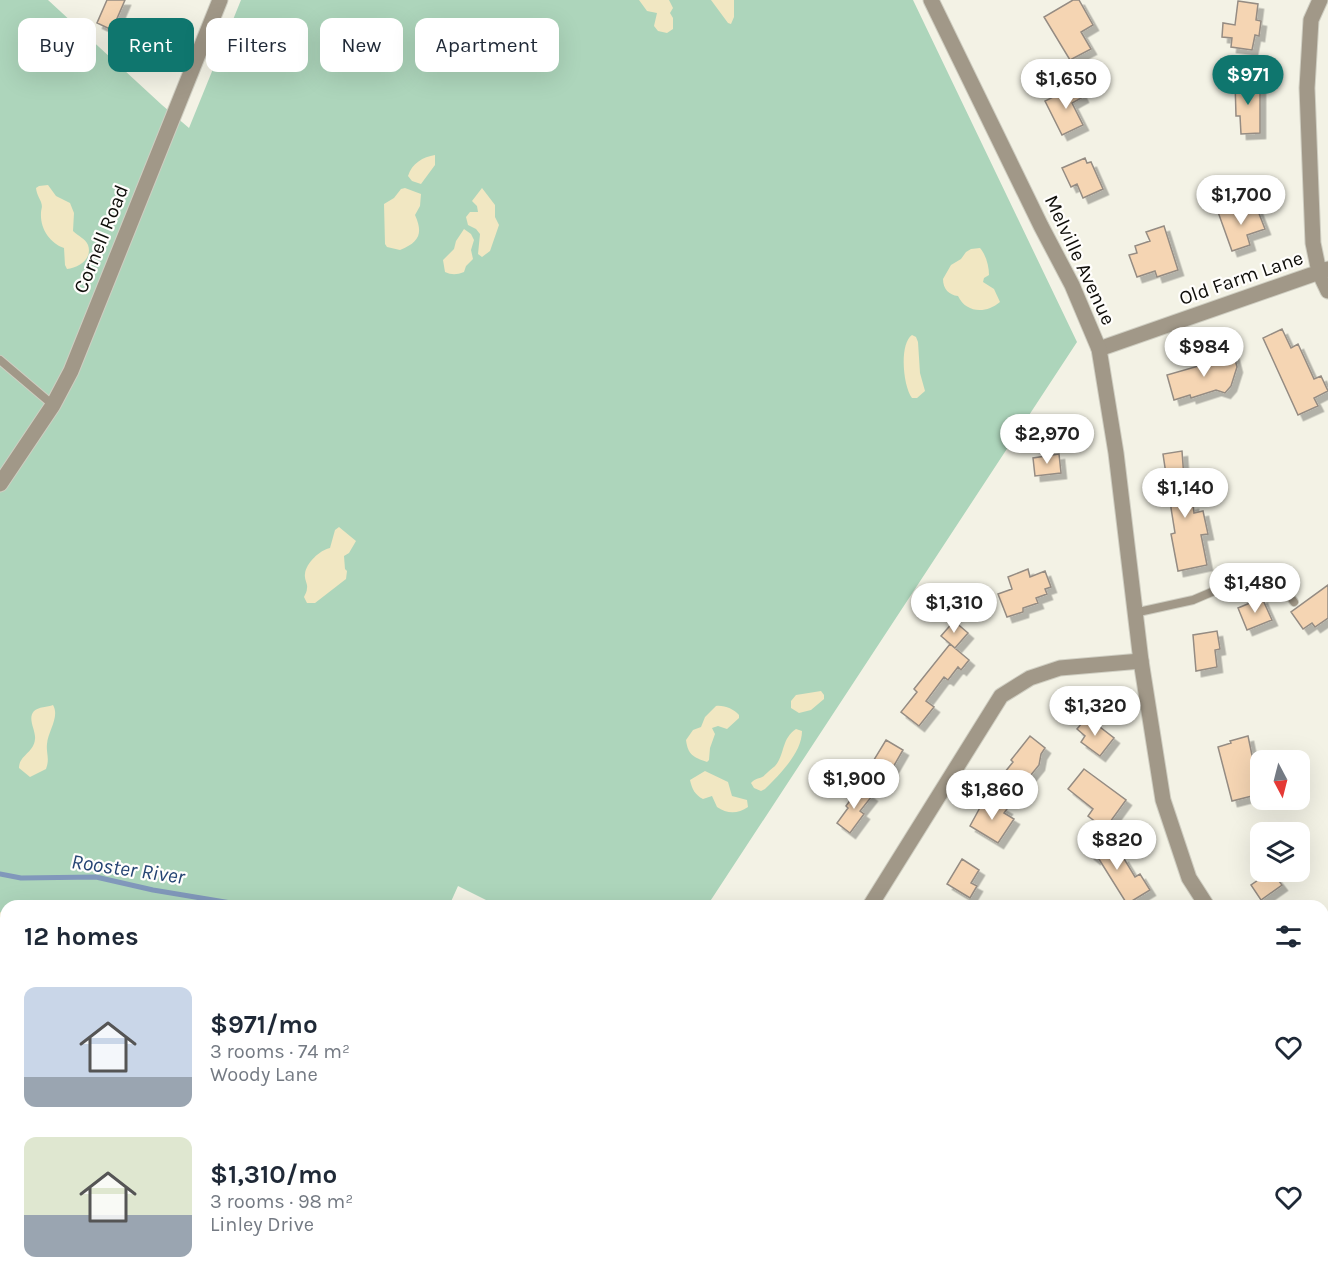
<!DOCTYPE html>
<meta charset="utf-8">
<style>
body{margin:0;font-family:Karla,sans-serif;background:#f6f6f7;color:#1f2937;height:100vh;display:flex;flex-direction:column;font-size:22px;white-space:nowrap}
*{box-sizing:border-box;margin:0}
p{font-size:20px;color:#747a83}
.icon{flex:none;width:33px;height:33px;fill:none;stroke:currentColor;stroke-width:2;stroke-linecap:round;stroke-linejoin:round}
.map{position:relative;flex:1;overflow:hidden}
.details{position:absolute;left:0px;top:900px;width:1329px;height:384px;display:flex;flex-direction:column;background:#fff;border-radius:18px 18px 0 0;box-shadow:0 6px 24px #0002}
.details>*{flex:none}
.hud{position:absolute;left:18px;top:18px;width:600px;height:54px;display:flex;gap:12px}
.needle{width:39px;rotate:173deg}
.controls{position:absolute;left:1250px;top:750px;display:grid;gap:12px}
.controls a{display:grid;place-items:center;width:60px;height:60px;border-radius:12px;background:#fff;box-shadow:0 6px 24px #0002;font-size:30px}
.price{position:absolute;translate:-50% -51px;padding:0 14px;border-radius:21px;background:#fff;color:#222;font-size:20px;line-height:39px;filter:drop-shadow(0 2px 3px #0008)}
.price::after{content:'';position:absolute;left:50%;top:36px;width:18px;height:14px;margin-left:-9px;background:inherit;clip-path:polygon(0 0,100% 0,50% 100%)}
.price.on{background:#0f766e;color:#fff}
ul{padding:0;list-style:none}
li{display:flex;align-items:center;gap:18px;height:150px;padding:0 24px}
li span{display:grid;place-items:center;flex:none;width:168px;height:120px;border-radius:12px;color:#555}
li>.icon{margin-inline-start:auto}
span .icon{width:72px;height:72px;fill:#fffc;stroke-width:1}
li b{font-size:26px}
h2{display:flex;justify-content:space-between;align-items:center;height:72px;padding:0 24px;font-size:26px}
.pill{padding:0 21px;border-radius:12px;background:#fff;box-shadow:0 6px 24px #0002;font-size:21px;line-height:54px}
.pill.on{background:#0f766e;color:#fff}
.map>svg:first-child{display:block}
.education{fill:#ede2f7}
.green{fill:#add5bb}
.sand{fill:#f1e7c2}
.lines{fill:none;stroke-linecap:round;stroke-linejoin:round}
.stream{stroke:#8198bb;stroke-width:5}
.building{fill:#f5d5b3;stroke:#958c83;stroke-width:1.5;filter:url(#shadow)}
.service-casing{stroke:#cfcec2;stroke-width:10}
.minor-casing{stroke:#cfcec2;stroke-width:17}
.tertiary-casing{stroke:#cfcec2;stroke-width:17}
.service{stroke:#a19888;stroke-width:8}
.minor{stroke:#a19888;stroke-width:15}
.tertiary{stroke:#a19888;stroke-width:15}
.labels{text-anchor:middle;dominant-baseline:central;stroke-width:4.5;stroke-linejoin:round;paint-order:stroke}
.street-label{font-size:20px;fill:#0f0e0a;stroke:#fffefc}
.water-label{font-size:21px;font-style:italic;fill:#254473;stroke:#fffefc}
</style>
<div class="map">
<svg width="1328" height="1284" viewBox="0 0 1328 1284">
<defs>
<filter id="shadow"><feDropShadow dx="5.5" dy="5.5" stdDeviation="0" flood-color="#0004"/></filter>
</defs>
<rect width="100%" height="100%" fill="#f3f2e5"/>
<path class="education" d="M 781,1278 L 955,1278 L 970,1284 L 778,1284 Z"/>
<path class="green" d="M 0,0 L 48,0 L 162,105 L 189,128 L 241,0 L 913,0 L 1077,342 L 707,906 L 498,906 L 458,886 L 449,906 L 6,906 L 6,1090 L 0,1089 Z"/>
<path class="sand" d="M 639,0 L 669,0 L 673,8 L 670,13 L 673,18 L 673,29 L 667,33 L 658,31 L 654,26 L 657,13 L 647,11 Z
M 711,0 L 734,0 L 734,17 L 731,24 L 728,23 Z
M 435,155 L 435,165 L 421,184 L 412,181 L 408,176 C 412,163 423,157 435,155 Z
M 48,185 L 56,196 L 70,203 L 74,213 L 73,231 C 78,236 86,239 88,245 C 93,259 78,268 67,269 L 65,265 L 64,248 C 50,243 40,229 41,213 C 41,208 43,208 41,202 C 39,197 37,195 36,188 L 39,186 Z
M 405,188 L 421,194 L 420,206 L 415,215 C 423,233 420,242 400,250 L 387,247 L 385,244 L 384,204 L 394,198 L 401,189 Z
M 482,188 L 495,205 L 495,217 L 499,225 L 490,251 L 482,257 L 478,254 L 480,234 L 476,229 L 468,225 L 466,217 L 470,212 L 478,212 L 477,206 L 472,201 Z
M 464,229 L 471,234 L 474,240 L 471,250 L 473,259 L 466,266 L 464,272 C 456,275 452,275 445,272 L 443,260 L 454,249 L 456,241 Z
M 980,248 C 986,255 989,266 989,275 L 984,278 L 983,282 L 994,289 L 1000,302 C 986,314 966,313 958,296 C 949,295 943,289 943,279 L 951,265 L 961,259 L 966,252 L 971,249 Z
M 912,335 L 916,337 L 918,342 L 920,373 L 925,391 L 917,398 L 912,398 C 903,386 899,344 912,335 Z
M 339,527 L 356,541 L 349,553 L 344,556 L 345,569 L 347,571 L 346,579 L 315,603 L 307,603 L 304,597 C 305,594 307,592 307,588 C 308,584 304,579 305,574 C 306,563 320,550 330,548 L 335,530 Z
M 821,691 L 824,695 L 824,699 L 811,710 L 799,713 L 791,708 L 791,701 L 796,695 Z
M 53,705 C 60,717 48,731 47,744 C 46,754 50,758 46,769 L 30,777 L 19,768 C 19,755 34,753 35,739 C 36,730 27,719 34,711 C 38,707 48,707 53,705 Z
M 716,706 C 724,705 734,709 739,715 L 739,718 L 727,729 L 718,726 L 712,728 L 715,734 L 710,748 L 709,760 L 707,762 C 693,757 688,755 686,740 L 693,730 L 701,727 L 705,717 Z
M 796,729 L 802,731 C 802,753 779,775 765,789 L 761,791 L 754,788 L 751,783 C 755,778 759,779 764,776 C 764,775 774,767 775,766 C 785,755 781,739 796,729 Z
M 705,771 L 728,782 L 732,796 L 747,800 L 748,807 C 738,814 727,814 717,807 L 712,796 L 703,799 C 695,795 692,789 690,780 Z
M 0,912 L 6,915 L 6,940 L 0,941 Z"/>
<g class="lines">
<path class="stream" d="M 0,874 L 21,878 L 96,877 L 153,890 L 249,906
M 996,1278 L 1022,1284
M 777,1284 L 779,1278"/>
</g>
<path class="building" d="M 107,0 L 125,0 L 112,30 L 97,23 Z
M 1073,0 L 1079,0 L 1093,25 L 1081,32 L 1091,49 L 1070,60 L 1044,17 Z
M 1238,1 L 1258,4 L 1256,20 L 1261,21 L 1259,36 L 1255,35 L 1252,50 L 1231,47 L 1232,38 L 1222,37 L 1223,23 L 1235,25 Z
M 1260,80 L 1260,133 L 1241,134 L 1240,116 L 1236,116 L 1235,81 Z
M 1077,85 L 1083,97 L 1072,103 L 1083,125 L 1062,135 L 1045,101 Z
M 1085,158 L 1087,163 L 1091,162 L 1103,189 L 1083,198 L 1077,184 L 1071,187 L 1062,168 Z
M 1235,206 L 1237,213 L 1256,206 L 1265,229 L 1247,235 L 1250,245 L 1232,251 L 1218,212 Z
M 1164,226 L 1178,270 L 1157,277 L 1155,271 L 1137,277 L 1129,255 L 1137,253 L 1135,246 L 1150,241 L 1146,232 Z
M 1282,329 L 1291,348 L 1298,344 L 1314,379 L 1321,376 L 1328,391 L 1314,398 L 1318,406 L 1298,415 L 1263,338 Z
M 1233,352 L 1237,367 L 1231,386 L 1225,393 L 1216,390 L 1191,398 L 1190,395 L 1174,400 L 1167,375 L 1216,361 L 1215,357 Z
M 1182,451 L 1186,506 L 1193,504 L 1194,513 L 1203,511 L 1208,534 L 1201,535 L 1207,565 L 1178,571 L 1171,534 L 1175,533 L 1171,508 L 1171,473 L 1166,474 L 1163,454 Z
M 1059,454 L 1061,473 L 1035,476 L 1033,458 Z
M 1028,569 L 1030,577 L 1045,571 L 1051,587 L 1045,589 L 1047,594 L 1036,598 L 1038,603 L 1023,608 L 1023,612 L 1007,617 L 998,594 L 1012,589 L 1008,577 Z
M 1328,585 L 1328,618 L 1315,627 L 1312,623 L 1303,629 L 1291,612 Z
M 1262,598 L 1272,620 L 1247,630 L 1238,608 Z
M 954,621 L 968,633 L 955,648 L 941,636 Z
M 1217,631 L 1220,649 L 1215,650 L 1217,667 L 1196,671 L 1193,635 Z
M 950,644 L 969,660 L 961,670 L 958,667 L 948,680 L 944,677 L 926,701 L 934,707 L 919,726 L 901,712 L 917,692 L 914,689 Z
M 1087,717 L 1114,738 L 1100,756 L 1081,742 L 1085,736 L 1077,729 Z
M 1030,736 L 1045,748 L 1041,754 L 1039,765 L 1022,786 L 1005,772 L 1013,762 L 1011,760 Z
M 1248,736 L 1260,794 L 1232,801 L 1218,747 L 1231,743 L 1230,741 Z
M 886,740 L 903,750 L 892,769 L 893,770 L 888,779 L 863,784 L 870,775 L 866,773 Z
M 1084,769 L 1126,800 L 1105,829 L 1088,816 L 1093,809 L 1068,789 Z
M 860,787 L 872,796 L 860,811 L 864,814 L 850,833 L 837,823 L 848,808 L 846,806 Z
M 989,799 L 1007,809 L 1004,813 L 1014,819 L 998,843 L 970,826 L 983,802 L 986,804 Z
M 1083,831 L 1119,859 L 1123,857 L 1135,877 L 1140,874 L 1150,890 L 1127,904 L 1097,856 L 1095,859 L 1082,848 L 1087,841 L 1082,832 Z
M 962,859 L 979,870 L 971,883 L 977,886 L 970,898 L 947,884 Z
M 1270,872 L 1272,872 L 1282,885 L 1261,900 L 1251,885 Z"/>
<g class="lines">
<defs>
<path id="service" d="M 0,360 L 53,405
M 1134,613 L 1193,600 L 1240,580 L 1264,574 L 1278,580 L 1294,602"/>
<path id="minor" d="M 1320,0 L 1311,20 L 1307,88 L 1313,243 L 1319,272 L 1328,291
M 1099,349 L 1328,269
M 870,906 L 1001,696 L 1030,678 L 1060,668 L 1141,661
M 1323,983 L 1328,979
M 491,1284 L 494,1278"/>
<path id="tertiary" d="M 931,0 L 1041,226 L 1072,285 L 1099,349 L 1116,453 L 1141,661 L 1163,800 L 1189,878 L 1207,906
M 0,484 L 53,405 L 71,371 L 220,0
M 1323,1029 L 1328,1035"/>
</defs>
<use href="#service" class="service-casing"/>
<use href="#minor" class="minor-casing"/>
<use href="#tertiary" class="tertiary-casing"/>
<use href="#service" class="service"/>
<use href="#minor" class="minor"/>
<use href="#tertiary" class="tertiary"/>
</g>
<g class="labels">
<g class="street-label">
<text transform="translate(101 239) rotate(-68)">Cornell Road</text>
<text transform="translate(1080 260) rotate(65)">Melville Avenue</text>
<text transform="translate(1241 278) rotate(-19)">Old Farm Lane</text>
</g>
<g class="water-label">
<text transform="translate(128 869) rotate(8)">Rooster River</text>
</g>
</g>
</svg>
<div class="controls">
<a><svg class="needle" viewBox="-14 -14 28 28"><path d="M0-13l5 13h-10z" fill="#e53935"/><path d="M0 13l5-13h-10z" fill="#747a83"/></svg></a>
<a><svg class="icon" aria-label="layers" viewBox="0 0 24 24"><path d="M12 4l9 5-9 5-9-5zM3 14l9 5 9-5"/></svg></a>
</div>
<b class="price on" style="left:1248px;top:106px">$971</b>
<b class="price" style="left:1066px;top:110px">$1,650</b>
<b class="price" style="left:1241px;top:226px">$1,700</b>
<b class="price" style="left:1204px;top:378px">$984</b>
<b class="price" style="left:1047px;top:465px">$2,970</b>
<b class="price" style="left:1185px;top:519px">$1,140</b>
<b class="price" style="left:1255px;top:614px">$1,480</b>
<b class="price" style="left:954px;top:634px">$1,310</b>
<b class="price" style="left:1095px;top:737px">$1,320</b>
<b class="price" style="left:854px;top:810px">$1,900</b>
<b class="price" style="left:992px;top:821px">$1,860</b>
<b class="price" style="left:1117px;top:871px">$820</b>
<div class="hud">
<a class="pill">Buy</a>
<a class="pill on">Rent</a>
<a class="pill">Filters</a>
<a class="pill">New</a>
<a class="pill">Apartment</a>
</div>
<section class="details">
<h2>12 homes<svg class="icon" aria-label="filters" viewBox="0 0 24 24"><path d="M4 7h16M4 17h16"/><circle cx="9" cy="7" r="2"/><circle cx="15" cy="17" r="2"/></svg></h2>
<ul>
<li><span style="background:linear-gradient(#c9d6e8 75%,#9aa5b1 0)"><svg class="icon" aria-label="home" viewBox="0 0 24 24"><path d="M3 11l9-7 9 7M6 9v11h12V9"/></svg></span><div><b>$971/mo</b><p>3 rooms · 74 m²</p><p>Woody Lane</p></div><svg class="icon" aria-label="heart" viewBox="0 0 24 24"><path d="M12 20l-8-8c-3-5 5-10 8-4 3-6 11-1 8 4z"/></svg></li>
<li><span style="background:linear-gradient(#dfe7d0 65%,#9aa5b1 0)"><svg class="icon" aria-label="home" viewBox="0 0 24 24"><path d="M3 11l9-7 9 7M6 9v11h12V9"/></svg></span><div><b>$1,310/mo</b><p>3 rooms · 98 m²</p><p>Linley Drive</p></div><svg class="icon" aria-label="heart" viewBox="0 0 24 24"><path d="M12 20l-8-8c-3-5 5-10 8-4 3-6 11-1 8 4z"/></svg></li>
</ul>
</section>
</div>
